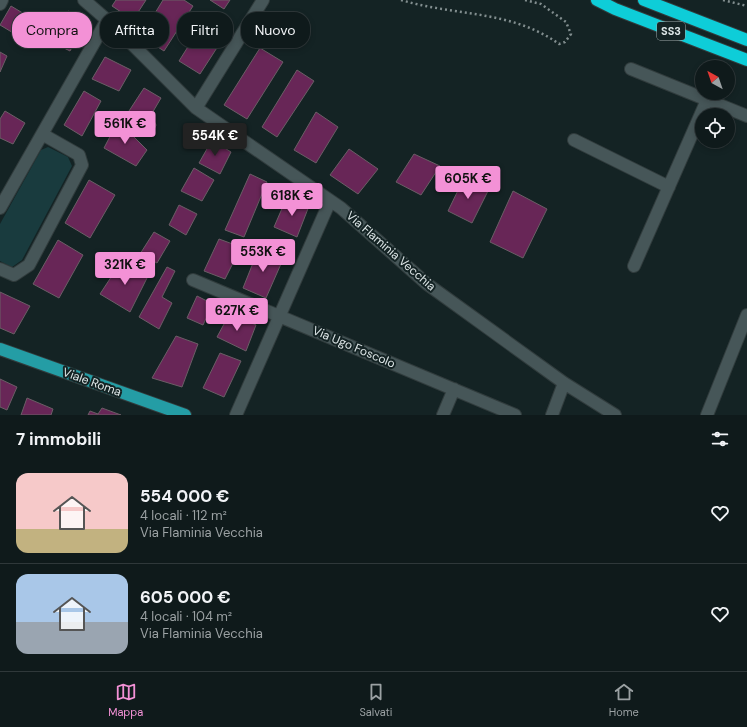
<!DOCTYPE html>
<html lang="it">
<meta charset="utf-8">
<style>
body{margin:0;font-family:"DM Sans",sans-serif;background:#1d2728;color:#f1f3f6;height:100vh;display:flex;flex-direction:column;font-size:15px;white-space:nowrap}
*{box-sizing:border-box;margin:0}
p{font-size:13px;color:#9ba1a3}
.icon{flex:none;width:22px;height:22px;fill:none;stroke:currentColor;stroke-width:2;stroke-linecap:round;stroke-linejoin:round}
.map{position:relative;height:415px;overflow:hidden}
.side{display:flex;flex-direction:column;background:#0f1a1b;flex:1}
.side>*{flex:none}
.banner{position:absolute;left:12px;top:12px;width:400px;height:36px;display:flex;gap:8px}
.needle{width:26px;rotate:320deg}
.fabs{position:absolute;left:695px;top:60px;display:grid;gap:8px}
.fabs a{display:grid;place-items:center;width:40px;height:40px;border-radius:50%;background:#0f1a1b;box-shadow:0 2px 6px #0003,0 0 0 1px #2f383a;font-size:20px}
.price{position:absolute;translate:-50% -34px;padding:0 9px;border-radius:4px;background:#f391d6;color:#111;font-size:13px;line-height:26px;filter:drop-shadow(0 1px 2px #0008)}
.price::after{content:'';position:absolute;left:50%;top:24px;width:12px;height:9px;margin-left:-6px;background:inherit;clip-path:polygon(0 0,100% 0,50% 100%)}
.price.active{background:#222;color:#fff}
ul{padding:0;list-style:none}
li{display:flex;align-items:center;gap:12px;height:100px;padding:0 16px}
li+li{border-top:1px solid #2f383a}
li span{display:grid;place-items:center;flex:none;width:112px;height:80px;border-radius:12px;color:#555}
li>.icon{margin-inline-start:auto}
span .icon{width:48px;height:48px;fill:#fffc;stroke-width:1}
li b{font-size:17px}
h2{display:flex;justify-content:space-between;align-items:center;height:48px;padding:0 16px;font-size:17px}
.tag{padding:0 14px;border-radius:16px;background:#0f1a1b;box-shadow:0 2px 6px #0003,0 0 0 1px #2f383a;font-size:14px;line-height:36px}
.tag.active{background:#f391d6;color:#111}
.menu{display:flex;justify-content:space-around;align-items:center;height:56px;border-top:1px solid #2f383a;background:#0f1a1b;font-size:11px;color:#9ba1a3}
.menu a{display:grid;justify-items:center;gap:2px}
.menu .active{color:#f391d6}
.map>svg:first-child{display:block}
.green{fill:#193b3e}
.building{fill:#682657;stroke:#6b5e66}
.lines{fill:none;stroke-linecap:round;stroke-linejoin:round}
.minor-casing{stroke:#313c3d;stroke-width:14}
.major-casing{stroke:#313c3d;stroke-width:14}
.highway-casing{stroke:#313c3d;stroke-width:14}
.path{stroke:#828e8f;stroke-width:2.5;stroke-dasharray:2 3;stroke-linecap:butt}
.minor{stroke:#465658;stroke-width:12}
.major{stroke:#249da5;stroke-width:12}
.highway{stroke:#0ecdd8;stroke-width:12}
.labels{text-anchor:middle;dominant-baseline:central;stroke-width:4;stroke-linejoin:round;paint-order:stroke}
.shield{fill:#142324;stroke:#a1acac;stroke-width:1}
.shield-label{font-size:11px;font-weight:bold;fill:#dde6e7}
.street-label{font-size:12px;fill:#dde6e7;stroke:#142324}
</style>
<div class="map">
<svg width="747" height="415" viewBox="0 0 747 415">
<rect width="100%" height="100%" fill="#142324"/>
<path class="green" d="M 48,147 L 68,157 L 72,166 L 22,260 L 12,267 L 0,261 L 0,224 L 41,150 Z"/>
<path class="building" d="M 116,0 L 146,0 L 133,20 L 112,6 Z
M 163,0 L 184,0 L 193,6 L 164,51 L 141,36 Z
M 210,0 L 230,0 L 224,9 Z
M 11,6 L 26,15 L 15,34 L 0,25 Z
M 68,11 L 86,21 L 70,51 L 52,42 Z
M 201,26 L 222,40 L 200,74 L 179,61 Z
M 260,48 L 283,62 L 247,119 L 224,105 Z
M 0,52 L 7,56 L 0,72 Z
M 105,57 L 131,70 L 119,91 L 92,79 Z
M 297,70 L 314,81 L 277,137 L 262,127 Z
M 144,88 L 161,98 L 151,115 L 156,125 L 152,135 L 129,111 Z
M 84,91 L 101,101 L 82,136 L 64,125 Z
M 5,111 L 25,123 L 13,144 L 0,138 L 0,119 Z
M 316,112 L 338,127 L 316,163 L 294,150 Z
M 118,121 L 147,150 L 136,166 L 104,148 Z
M 212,140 L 231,152 L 220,174 L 199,163 Z
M 349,149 L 378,169 L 358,194 L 330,175 Z
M 414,154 L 440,166 L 421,195 L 396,182 Z
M 194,168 L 214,180 L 202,201 L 181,191 Z
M 250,174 L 267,182 L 244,237 L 225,230 Z
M 464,178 L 489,189 L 472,223 L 448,211 Z
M 89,180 L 115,195 L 90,238 L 65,223 Z
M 513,191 L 547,209 L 523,258 L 490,242 Z
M 287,197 L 309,206 L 297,237 L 274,227 Z
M 179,205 L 197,214 L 186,235 L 169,225 Z
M 154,232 L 170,241 L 157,263 L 140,254 Z
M 219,239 L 241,247 L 225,279 L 204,271 Z
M 58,240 L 83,255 L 59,298 L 33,284 Z
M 259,248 L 284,257 L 266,298 L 243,288 Z
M 121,262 L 148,276 L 130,312 L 100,294 Z
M 167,267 L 175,271 L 162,297 L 172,303 L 159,329 L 139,317 Z
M 0,292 L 30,306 L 14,334 L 0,328 Z
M 197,296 L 213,304 L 203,325 L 187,318 Z
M 230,313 L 256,325 L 246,351 L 217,337 Z
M 176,336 L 198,344 L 182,387 L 152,378 Z
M 220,353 L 241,361 L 224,397 L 203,388 Z
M 0,379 L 17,387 L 7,410 L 0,407 Z
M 27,398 L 53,409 L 51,415 L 21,415 Z
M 102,408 L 121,415 L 88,415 L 90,411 L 98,414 Z"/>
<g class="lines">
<defs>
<path id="minor" d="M 84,0 L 114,26 L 196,108 L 341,208 L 427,284 L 564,383 L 615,415
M 0,4 L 2,0
M 631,69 L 747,116
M 196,108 L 263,0
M 574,140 L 669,187
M 0,208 L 107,20
M 634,266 L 707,100
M 0,269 L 14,275 L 29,265 L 82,165 L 79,155 L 42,134
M 193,280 L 515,415
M 236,415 L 330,201
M 443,415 L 454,389
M 552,415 L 564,383
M 707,415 L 747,315"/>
<path id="major" d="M 0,349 L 185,415"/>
<path id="highway" d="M 597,0 L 615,9 L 747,60
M 644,0 L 747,40"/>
</defs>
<use href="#minor" class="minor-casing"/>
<use href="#major" class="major-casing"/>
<use href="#highway" class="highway-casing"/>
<path class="path" d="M 401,0 C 454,16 512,10 559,44 L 565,42 L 571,34 L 566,22 L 541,4 L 525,0
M 723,0 L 747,6"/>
<use href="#minor" class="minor"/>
<use href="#major" class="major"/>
<use href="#highway" class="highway"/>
</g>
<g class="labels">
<rect class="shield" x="657" y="22" width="28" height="18" rx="3"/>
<g class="shield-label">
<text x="671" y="31">SS3</text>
</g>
<g class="street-label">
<text transform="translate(391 251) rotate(41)">Via Flaminia Vecchia</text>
<text transform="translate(354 347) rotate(23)">Via Ugo Foscolo</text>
<text transform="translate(92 382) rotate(20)">Viale Roma</text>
</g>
</g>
</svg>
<div class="fabs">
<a><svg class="needle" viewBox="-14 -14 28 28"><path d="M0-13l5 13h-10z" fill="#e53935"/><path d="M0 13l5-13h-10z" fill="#9ba1a3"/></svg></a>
<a><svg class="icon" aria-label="locate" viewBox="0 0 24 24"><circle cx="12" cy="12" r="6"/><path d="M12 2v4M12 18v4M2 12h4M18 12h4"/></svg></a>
</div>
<b class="price" style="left:125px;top:145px">561K €</b>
<b class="price active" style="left:215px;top:157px">554K €</b>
<b class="price" style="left:468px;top:200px">605K €</b>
<b class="price" style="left:292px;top:217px">618K €</b>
<b class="price" style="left:263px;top:273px">553K €</b>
<b class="price" style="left:125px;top:286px">321K €</b>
<b class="price" style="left:237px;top:332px">627K €</b>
<div class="banner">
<a class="tag active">Compra</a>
<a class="tag">Affitta</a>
<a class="tag">Filtri</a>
<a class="tag">Nuovo</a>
</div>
</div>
<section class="side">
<h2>7 immobili<svg class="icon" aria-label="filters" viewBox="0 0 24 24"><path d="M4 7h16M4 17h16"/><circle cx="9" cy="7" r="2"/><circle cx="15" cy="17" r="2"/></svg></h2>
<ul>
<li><span style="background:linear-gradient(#f6c9c9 70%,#c2b280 0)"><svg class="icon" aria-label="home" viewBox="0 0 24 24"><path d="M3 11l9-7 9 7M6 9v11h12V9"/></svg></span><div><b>554 000 €</b><p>4 locali · 112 m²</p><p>Via Flaminia Vecchia</p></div><svg class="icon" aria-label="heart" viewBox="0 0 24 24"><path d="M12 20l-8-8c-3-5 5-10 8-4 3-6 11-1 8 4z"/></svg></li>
<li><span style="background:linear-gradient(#a9c7e8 60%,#9aa5b1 0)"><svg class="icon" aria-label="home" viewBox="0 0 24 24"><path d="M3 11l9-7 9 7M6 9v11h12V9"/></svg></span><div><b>605 000 €</b><p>4 locali · 104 m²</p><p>Via Flaminia Vecchia</p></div><svg class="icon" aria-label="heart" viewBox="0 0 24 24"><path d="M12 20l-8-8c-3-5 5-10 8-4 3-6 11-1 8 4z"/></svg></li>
</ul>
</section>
<nav class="menu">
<a class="active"><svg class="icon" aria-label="map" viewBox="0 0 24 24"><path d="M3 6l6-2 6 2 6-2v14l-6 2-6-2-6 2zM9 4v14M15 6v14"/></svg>Mappa</a>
<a><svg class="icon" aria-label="saved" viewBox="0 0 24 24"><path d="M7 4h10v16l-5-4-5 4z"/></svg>Salvati</a>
<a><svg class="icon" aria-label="home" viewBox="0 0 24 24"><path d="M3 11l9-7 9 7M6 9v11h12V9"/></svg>Home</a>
</nav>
